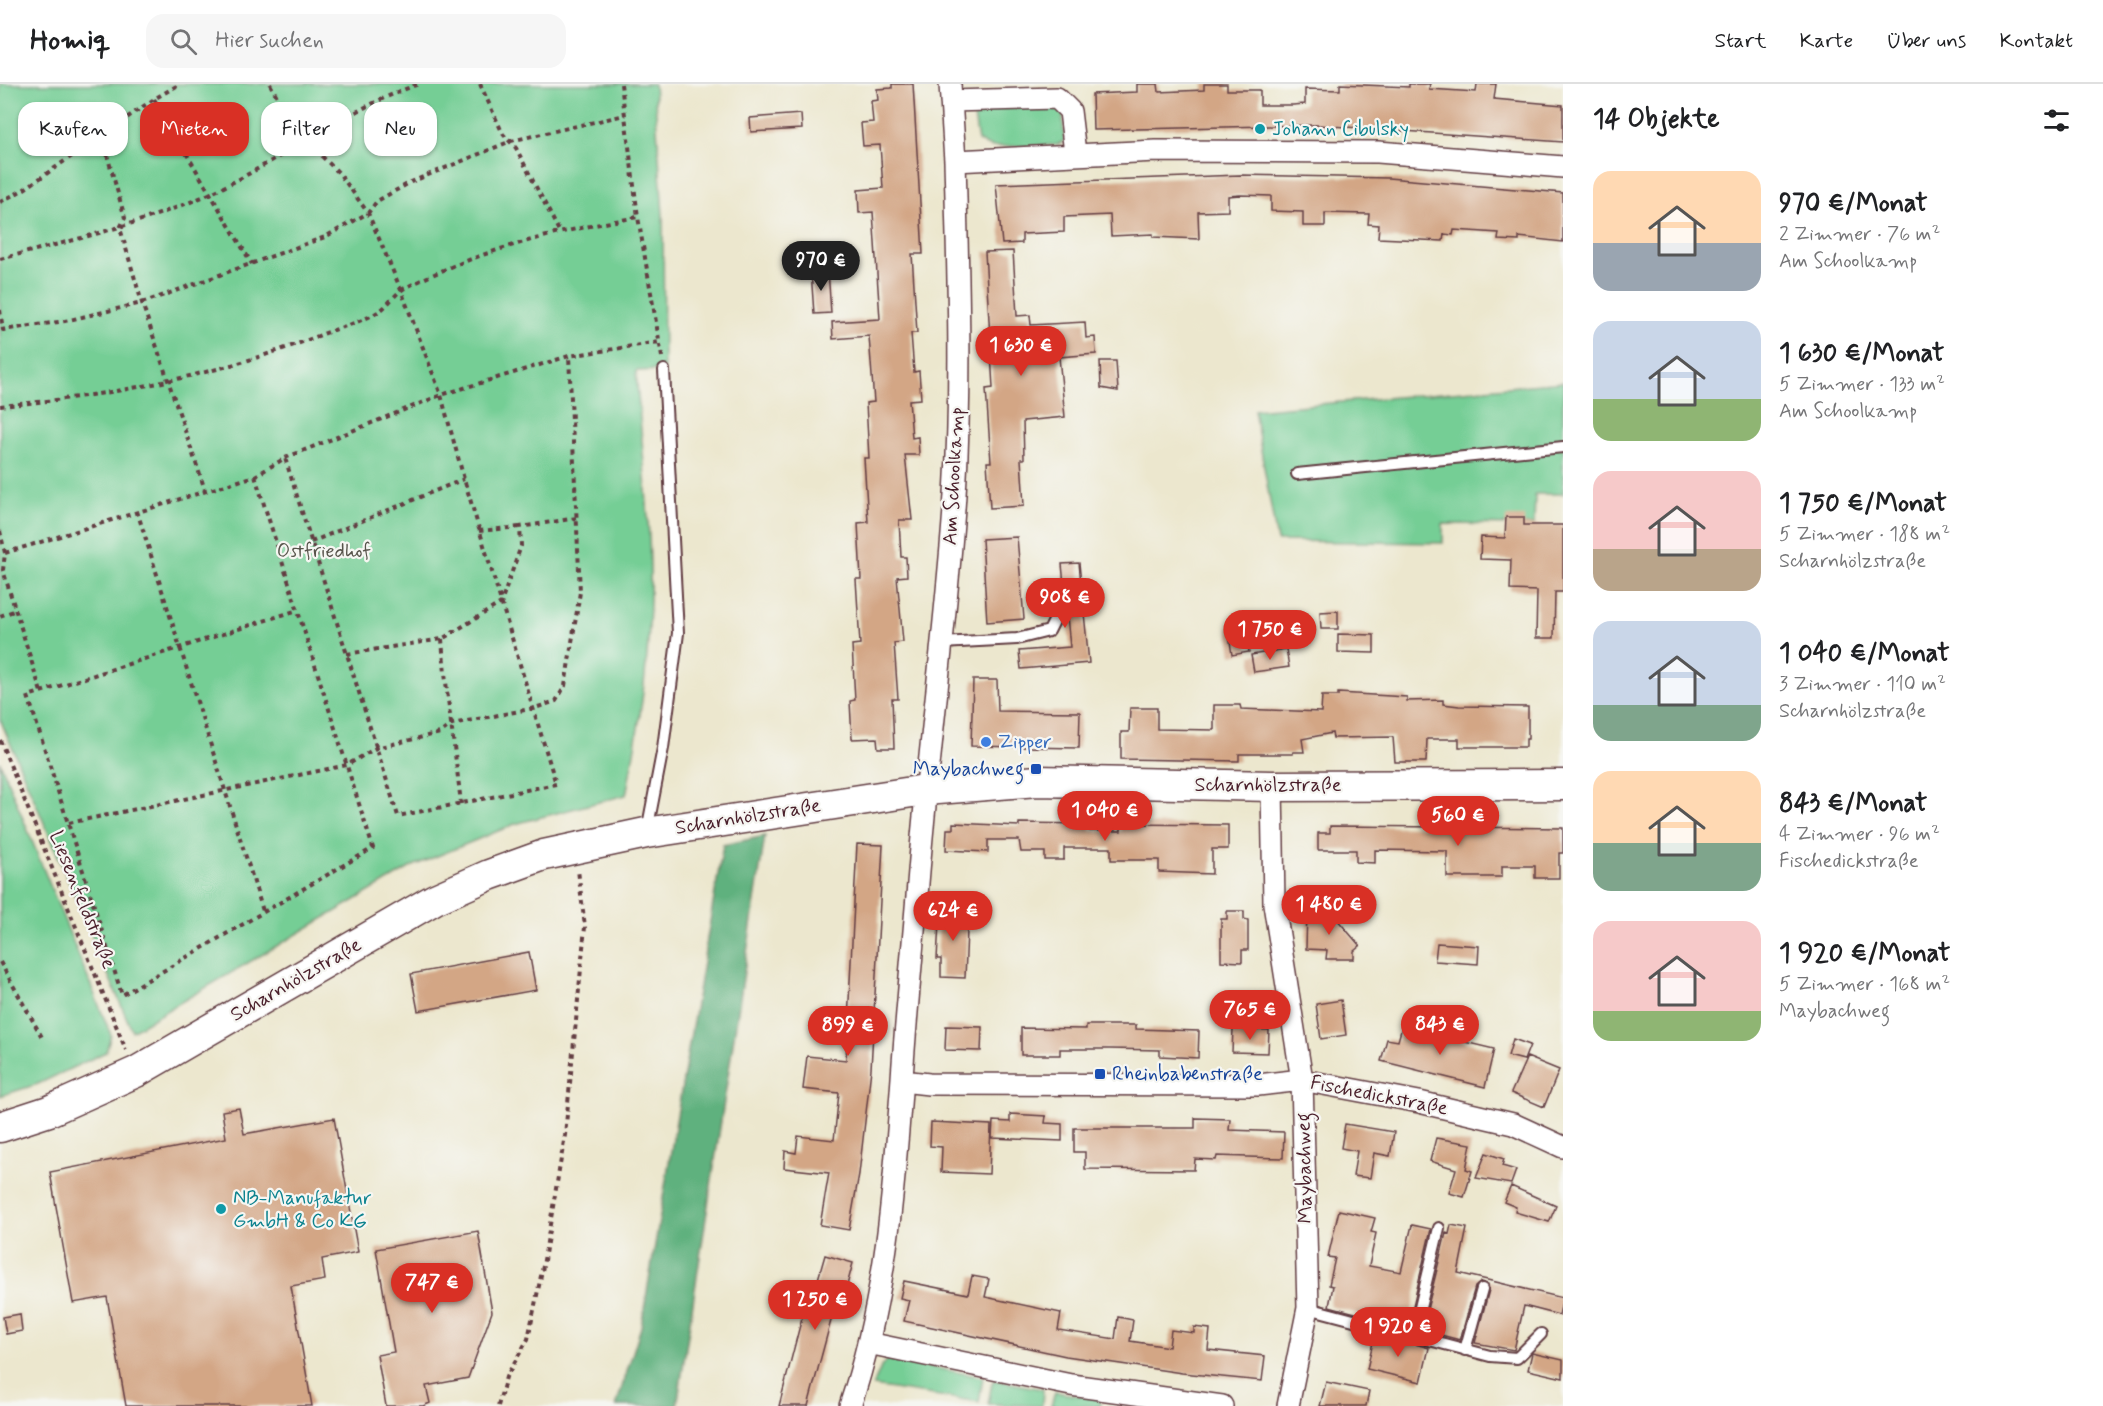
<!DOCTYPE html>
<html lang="de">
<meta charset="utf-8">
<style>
body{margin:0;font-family:Mynerve,sans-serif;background:#f6f6f6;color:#202124;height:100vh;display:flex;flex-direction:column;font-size:22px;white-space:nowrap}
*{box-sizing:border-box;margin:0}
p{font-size:20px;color:#757577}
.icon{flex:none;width:33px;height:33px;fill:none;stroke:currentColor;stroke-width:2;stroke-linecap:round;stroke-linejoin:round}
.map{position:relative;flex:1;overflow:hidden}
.details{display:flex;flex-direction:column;background:#fff;width:540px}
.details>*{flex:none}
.hud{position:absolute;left:18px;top:18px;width:570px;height:54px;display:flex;gap:12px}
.price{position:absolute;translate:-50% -51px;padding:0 14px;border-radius:21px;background:#d93025;color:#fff;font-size:20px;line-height:39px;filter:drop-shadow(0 2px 3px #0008)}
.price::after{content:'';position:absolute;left:50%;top:36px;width:18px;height:14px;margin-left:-9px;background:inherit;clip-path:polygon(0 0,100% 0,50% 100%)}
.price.active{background:#222;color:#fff}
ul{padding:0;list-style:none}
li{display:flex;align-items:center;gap:18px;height:150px;padding:0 30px}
li span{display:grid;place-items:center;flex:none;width:168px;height:120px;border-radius:18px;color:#555}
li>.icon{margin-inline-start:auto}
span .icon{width:72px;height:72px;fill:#fffc;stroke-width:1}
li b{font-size:26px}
h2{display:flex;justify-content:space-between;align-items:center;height:72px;padding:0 30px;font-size:26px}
.chip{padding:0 21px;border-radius:18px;background:#fff;box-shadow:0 2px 4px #0004;font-size:21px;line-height:54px}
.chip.active{background:#d93025;color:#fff}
header{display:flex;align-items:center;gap:36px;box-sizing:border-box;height:84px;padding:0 30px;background:#fff;border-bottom:2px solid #e0e0e0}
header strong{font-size:28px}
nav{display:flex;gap:33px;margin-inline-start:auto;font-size:21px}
.search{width:420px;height:54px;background:#f6f6f6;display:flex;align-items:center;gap:15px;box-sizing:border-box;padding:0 21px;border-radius:18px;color:#757577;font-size:22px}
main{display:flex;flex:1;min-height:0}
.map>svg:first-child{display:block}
.green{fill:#74ce95;stroke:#5f7660;stroke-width:1.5}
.forest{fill:#5fb17e;stroke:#546854;stroke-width:1.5}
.building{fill:#d3a685}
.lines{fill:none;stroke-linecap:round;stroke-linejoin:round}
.service-casing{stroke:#623d43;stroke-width:14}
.minor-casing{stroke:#623d43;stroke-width:24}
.secondary-casing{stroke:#623d43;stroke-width:33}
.path{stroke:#623d43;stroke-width:4;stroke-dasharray:4.5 4.5;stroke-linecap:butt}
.service{stroke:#fff;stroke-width:10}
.minor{stroke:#fff;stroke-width:21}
.secondary{stroke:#fff;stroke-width:30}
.culture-dot{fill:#0f9aa8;stroke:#f6f6f2;stroke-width:2}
.shop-dot{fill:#3f7fe0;stroke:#f6f6f2;stroke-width:2}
.transit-dot{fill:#1a4fb4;stroke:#f6f6f2;stroke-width:2}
.labels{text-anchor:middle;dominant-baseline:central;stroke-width:4.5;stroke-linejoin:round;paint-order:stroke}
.culture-label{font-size:20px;fill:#0d838f;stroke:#f6f6f2;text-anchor:start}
.street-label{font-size:20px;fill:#4a1f2b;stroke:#f6f6f2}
.park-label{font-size:20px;fill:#57544b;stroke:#f6f6f2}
.shop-label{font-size:20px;fill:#366cbe;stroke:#f6f6f2;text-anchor:start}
.transit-label{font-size:20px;fill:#164399;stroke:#f6f6f2;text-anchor:end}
</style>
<header>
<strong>Homiq</strong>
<div class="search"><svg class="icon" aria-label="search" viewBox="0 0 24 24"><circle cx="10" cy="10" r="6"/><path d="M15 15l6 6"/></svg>Hier suchen</div>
<nav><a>Start</a><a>Karte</a><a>Über uns</a><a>Kontakt</a></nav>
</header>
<main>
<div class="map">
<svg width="1563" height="1322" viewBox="0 0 1563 1322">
<rect width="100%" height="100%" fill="#f6f6f2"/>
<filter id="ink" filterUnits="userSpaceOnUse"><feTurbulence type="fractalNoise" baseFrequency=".0167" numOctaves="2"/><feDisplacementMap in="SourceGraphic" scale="12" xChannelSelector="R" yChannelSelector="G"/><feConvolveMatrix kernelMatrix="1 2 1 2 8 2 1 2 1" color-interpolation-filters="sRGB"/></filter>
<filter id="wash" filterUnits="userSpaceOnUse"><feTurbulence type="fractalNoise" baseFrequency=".008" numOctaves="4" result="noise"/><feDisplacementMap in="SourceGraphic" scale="24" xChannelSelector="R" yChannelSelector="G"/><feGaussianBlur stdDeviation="1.35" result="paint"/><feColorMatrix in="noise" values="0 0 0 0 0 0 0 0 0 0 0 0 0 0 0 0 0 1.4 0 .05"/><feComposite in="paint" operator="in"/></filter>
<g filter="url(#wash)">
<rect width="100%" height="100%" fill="#ece7ce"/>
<path class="green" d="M 0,0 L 654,0 L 663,131 L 664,286 L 636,287 C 641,352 649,418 650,484 C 652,559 641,637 626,711 L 515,740 L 413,782 L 132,947 L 0,635 Z
M 1051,22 L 1063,31 L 1064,57 L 1057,61 L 991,63 L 978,57 L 973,26 Z
M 1563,298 L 1563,410 L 1535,410 L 1534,441 L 1443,440 L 1443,459 L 1277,457 L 1254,326 Z
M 0,678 L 111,951 L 106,968 L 38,1000 L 0,1012 Z
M 889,1275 L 983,1293 L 979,1318 L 873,1302 L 882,1281 Z
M 994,1296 L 1043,1305 L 1042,1322 L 988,1320 L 992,1299 Z
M 1055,1308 L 1100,1315 L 1101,1322 L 1051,1322 Z"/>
<path class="forest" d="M 765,752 L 677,1322 L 616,1322 L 641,1243 L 723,761 Z"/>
<g id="blocks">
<path class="building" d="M 892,0 L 913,0 L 923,170 L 912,170 L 917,249 L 911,249 L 914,288 L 919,287 L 921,315 L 909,316 L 912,354 L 918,353 L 919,371 L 905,371 L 912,436 L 899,436 L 901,473 L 906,473 L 907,492 L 897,493 L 903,558 L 894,559 L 898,615 L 892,615 L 894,664 L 878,664 L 877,654 L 852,655 L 850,617 L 855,616 L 852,561 L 860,560 L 856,495 L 861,495 L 858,439 L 868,438 L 864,374 L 869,374 L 866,319 L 874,318 L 869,252 L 833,255 L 832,238 L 880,235 L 873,128 L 859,129 L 858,106 L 883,104 L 880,61 L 863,62 L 861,39 L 873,38 L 871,17 L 878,16 L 877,5 L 892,4 Z
M 1137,0 L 1158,0 L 1159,8 L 1204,6 L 1204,0 L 1227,0 L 1227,6 L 1260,6 L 1260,21 L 1293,21 L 1305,20 L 1305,5 L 1340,6 L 1340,0 L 1409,3 L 1409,0 L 1430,0 L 1429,5 L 1476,8 L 1477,0 L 1496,0 L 1494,15 L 1563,21 L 1563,58 L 1317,41 L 1093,46 L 1092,10 L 1137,8 Z
M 801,30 L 802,45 L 751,48 L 750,34 Z
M 1240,91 L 1388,94 L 1563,109 L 1563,158 L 1519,153 L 1519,157 L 1498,156 L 1499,149 L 1454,146 L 1453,151 L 1444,150 L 1443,157 L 1378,154 L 1379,141 L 1368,140 L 1369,130 L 1325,129 L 1325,142 L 1303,142 L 1303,128 L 1271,127 L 1271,112 L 1240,111 L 1228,112 L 1228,127 L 1198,128 L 1199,155 L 1153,153 L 1153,150 L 1111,152 L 1110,131 L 1064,133 L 1064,148 L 1022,150 L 1022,159 L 1002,160 L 996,100 Z
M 1013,167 L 1017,232 L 1030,231 L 1031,241 L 1085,238 L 1086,254 L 1095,253 L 1096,270 L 1059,273 L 1065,333 L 1023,337 L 1024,375 L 1021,375 L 1024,422 L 990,424 L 987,378 L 991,378 L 986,305 L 993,304 L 985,168 Z
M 828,186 L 831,229 L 814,230 L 811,187 Z
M 1100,277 L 1116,277 L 1118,307 L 1101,304 Z
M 1506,433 L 1524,433 L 1524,441 L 1563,441 L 1563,508 L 1555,508 L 1554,554 L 1536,554 L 1537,507 L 1510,506 L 1511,476 L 1480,475 L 1481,453 L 1505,454 Z
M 1017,453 L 1024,535 L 987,538 L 982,455 Z
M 1079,479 L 1089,579 L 1021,585 L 1019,567 L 1070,563 L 1062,480 Z
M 1338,527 L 1338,545 L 1321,545 L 1320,528 Z
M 1245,541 L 1249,568 L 1232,571 L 1228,544 Z
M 1338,550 L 1374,551 L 1374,569 L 1338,568 Z
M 1286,565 L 1289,583 L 1254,588 L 1251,571 Z
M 973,596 L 997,596 L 998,627 L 1080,628 L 1079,664 L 971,662 Z
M 1338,609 L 1407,613 L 1407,617 L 1443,616 L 1443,620 L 1459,622 L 1528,623 L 1528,655 L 1526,655 L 1526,663 L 1459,663 L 1459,655 L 1427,655 L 1426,678 L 1395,678 L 1393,653 L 1333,654 L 1332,649 L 1302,655 L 1304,668 L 1293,668 L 1293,670 L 1239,670 L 1239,677 L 1121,675 L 1121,648 L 1129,648 L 1130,624 L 1157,624 L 1157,645 L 1214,646 L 1214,621 L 1240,621 L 1241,625 L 1321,628 L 1322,612 L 1338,612 Z
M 953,739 L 1019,742 L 1019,739 L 1090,740 L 1090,747 L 1121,747 L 1121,740 L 1228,741 L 1228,765 L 1212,765 L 1212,790 L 1159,788 L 1159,776 L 1111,776 L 1111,764 L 1064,764 L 1064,776 L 1045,776 L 1045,768 L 1021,768 L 1019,756 L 988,756 L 988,768 L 946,766 L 947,745 L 953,745 Z
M 1330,742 L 1563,744 L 1563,769 L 1559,769 L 1559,794 L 1535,794 L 1535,782 L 1502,782 L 1502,793 L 1447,793 L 1447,767 L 1375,766 L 1375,779 L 1356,778 L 1356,766 L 1318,766 L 1318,749 L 1330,749 Z
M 857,760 L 883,761 L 871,985 L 859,1090 L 849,1146 L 820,1141 L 829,1089 L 784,1084 L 785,1067 L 796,1069 L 798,1052 L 834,1056 L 839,1009 L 803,1005 L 807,972 L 846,976 Z
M 944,822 L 968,822 L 965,894 L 941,893 L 941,875 L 937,875 L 939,839 L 943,839 Z
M 1307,826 L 1330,827 L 1360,862 L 1354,867 L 1354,875 L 1326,875 L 1327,866 L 1306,865 Z
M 1227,827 L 1244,827 L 1244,835 L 1248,836 L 1248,866 L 1242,866 L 1242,878 L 1221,877 L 1221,835 L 1227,835 Z
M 1437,859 L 1479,862 L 1478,880 L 1435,877 Z
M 529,868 L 536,906 L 418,927 L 411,890 Z
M 1341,916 L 1346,951 L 1321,955 L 1316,920 Z
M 1086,941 L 1136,941 L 1136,945 L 1199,947 L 1198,974 L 1160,972 L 1160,966 L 1110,965 L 1060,965 L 1060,971 L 1021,971 L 1021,944 L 1086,945 Z
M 946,942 L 982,943 L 981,967 L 945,966 Z
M 1402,943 L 1494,965 L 1485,1003 L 1381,977 L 1387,955 L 1398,957 Z
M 1233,945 L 1269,946 L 1268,969 L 1232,968 Z
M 1513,955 L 1530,961 L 1524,976 L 1508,972 Z
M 1527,973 L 1559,986 L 1544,1023 L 1511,1009 Z
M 239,1024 L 244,1050 L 334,1034 L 358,1168 L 322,1175 L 325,1196 L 291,1202 L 312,1322 L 126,1322 L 107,1213 L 73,1219 L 50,1088 L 226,1054 L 222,1027 Z
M 1010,1030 L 1046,1032 L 1045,1039 L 1062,1040 L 1062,1057 L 992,1054 L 993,1037 L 1010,1038 Z
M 1195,1034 L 1230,1035 L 1229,1046 L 1284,1048 L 1283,1074 L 1217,1072 L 1216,1076 L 1195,1075 L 1194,1086 L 1085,1085 L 1085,1068 L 1074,1068 L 1074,1044 L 1195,1044 Z
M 931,1038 L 991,1041 L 989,1090 L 941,1088 L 942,1063 L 930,1062 Z
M 1345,1040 L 1394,1048 L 1390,1072 L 1374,1069 L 1370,1094 L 1353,1092 L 1357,1067 L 1341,1064 Z
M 1436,1054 L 1471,1060 L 1466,1085 L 1472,1087 L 1464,1113 L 1449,1109 L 1456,1085 L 1430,1077 Z
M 1486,1069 L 1504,1075 L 1502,1082 L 1516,1086 L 1511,1100 L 1476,1094 Z
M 1511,1102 L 1556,1122 L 1549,1138 L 1515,1128 L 1516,1123 L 1504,1118 Z
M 1339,1126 L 1375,1134 L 1371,1148 L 1376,1149 L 1369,1182 L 1401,1188 L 1412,1141 L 1431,1145 L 1408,1243 L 1329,1222 L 1333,1202 L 1329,1201 L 1335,1174 L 1328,1173 Z
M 1451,1141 L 1467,1144 L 1458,1189 L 1563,1214 L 1559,1231 L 1524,1222 L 1514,1266 L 1475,1259 L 1489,1206 L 1488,1200 L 1481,1198 L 1475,1203 L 1460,1256 L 1422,1246 L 1446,1149 L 1449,1150 Z
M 478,1147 L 492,1228 L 468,1294 L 426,1302 L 430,1319 L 423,1322 L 386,1322 L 377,1271 L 394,1268 L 376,1165 Z
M 825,1171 L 853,1179 L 839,1231 L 833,1229 L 808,1322 L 779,1322 L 805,1222 L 810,1223 Z
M 972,1192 L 989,1195 L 985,1213 L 1061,1229 L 1058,1246 L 1115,1255 L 1118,1233 L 1133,1236 L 1130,1257 L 1169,1263 L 1171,1246 L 1194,1249 L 1194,1243 L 1210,1245 L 1208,1266 L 1265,1272 L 1262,1297 L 1182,1289 L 1066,1272 L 904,1237 L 909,1216 L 900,1214 L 904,1197 L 968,1210 Z
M 20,1230 L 22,1247 L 6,1250 L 3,1233 Z
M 1375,1249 L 1429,1264 L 1421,1298 L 1367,1285 Z
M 1532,1269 L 1563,1276 L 1563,1294 L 1528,1286 Z
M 1326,1298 L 1369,1307 L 1366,1322 L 1320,1322 Z"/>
</g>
</g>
<g filter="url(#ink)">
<use href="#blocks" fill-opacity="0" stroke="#623d43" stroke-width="1.5"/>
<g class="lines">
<defs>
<path id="service" d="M 1297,390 L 1563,363
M 941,559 L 1017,555 L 1049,547 L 1054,537 L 1052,513
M 647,747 L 663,664 L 678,549 L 664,286
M 1308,1224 L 1490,1272 L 1517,1274 L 1541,1250
M 1413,1253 L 1439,1144
M 1465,1266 L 1482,1205"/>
<path id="minor" d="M 950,0 L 955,77
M 951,17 L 1057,14 L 1070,27 L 1075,69
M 1272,702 L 1274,820 L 1302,996 L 1308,1224 L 1288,1322
M 902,997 L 929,1000 L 1258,1001 L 1302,996 L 1419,1018 L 1513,1040 L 1563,1063
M 868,1259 L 1071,1301 L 1222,1322
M 850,1322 C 886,1215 894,1106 902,994 C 906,933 912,872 917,812 C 927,678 946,545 955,411 C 962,299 958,189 955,77 L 1156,67 L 1378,68 L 1563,83"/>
<path id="secondary" d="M 0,1043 L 49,1027 L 136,988 L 435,815 L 489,791 L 544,771 L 646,749 L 925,706 L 1038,697 L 1272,702 L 1563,701"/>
</defs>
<use href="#service" class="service-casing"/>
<use href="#minor" class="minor-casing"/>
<use href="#secondary" class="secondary-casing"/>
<path class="path" d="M 270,0 L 297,48 L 339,89 L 368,129 L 401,206 L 441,311 L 464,395 L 556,700 L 398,732 L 285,374
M 480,0 L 503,50 L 516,64 L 559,147
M 621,0 L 638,133
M 154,15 L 252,180
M 102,53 L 125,134 L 120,144 L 142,219 L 205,406
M 0,118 L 23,106 L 154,15 L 180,0
M 0,175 C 71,157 142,140 209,110 C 281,77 344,26 419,0
M 0,226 L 3,246 L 65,237 L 142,219 L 325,153 L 368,129 L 377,117 L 411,98 L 511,57 L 625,31
M 0,322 C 109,312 216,292 318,252 C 337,244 360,239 378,228 C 388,222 394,210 405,204 C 479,166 557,147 638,133 L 662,273
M 255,392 L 373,764 L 122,911 L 28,612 L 298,526
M 137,427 L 263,827
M 0,447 L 5,469 L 3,486 L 41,608
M 479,447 L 520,443
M 311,458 L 464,395
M 5,469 L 255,392 L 285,374 L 441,311 L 569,272 L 659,258
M 0,532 L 16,526
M 442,555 C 446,610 455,664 461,720
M 347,570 L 442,555 L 501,519 L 521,462 L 520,443 L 577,434
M 0,656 L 126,966
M 69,739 L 347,681 L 376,664 L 440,649 L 452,640 L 535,624 L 556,617 L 565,602 L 580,508 L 569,272
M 0,878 L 43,955
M 498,1322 L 506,1293 L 528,1255 L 543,1182 L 565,1051 L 585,843 L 578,786"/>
<use href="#service" class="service"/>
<use href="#minor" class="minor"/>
<use href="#secondary" class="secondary"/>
</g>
</g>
<g class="culture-dot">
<circle cx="1260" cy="45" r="6"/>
<circle cx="221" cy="1125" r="6"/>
</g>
<circle class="shop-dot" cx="986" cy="658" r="6"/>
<g class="transit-dot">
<rect x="1030" y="679" width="12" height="12" rx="3"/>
<rect x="1094" y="984" width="12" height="12" rx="3"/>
</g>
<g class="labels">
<g class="culture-label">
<text x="1272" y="45">Johann Cibulsky</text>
<text x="233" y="1114">NB-Manufaktur<tspan x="233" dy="23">GmbH &amp; Co KG</tspan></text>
</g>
<g class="street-label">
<text transform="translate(954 392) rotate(-87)">Am Schoolkamp</text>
<text x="1268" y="701">Scharnhölzstraße</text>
<text transform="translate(748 733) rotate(-9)">Scharnhölzstraße</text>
<text transform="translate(82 816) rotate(68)">Liesenfeldstraße</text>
<text transform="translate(296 896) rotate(-30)">Scharnhölzstraße</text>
<text transform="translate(1379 1012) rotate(11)">Fischedickstraße</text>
<text transform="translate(1305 1084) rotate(-91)">Maybachweg</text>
</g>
<g class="park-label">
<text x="324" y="467">Ostfriedhof</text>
</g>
<g class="shop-label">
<text x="998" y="658">Zipper</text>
</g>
<g class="transit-label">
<text x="1024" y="685">Maybachweg</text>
<text x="1112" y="990" text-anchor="start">Rheinbabenstraße</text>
</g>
</g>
</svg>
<b class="price active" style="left:821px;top:208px">970 €</b>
<b class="price" style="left:1021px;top:293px">1 630 €</b>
<b class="price" style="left:1065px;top:545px">908 €</b>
<b class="price" style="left:1270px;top:577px">1 750 €</b>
<b class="price" style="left:1105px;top:758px">1 040 €</b>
<b class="price" style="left:1458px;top:763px">560 €</b>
<b class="price" style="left:1329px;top:852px">1 480 €</b>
<b class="price" style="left:953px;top:858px">624 €</b>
<b class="price" style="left:1250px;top:957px">765 €</b>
<b class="price" style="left:1440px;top:972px">843 €</b>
<b class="price" style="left:848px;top:973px">899 €</b>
<b class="price" style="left:432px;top:1230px">747 €</b>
<b class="price" style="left:815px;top:1247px">1 250 €</b>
<b class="price" style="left:1398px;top:1274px">1 920 €</b>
<div class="hud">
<a class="chip">Kaufen</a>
<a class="chip active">Mieten</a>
<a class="chip">Filter</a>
<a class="chip">Neu</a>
</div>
</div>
<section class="details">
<h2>14 Objekte<svg class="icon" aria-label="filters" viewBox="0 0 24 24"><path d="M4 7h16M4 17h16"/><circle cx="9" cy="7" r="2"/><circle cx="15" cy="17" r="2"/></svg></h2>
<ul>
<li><span style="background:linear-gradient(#ffd9b3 60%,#9aa5b1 0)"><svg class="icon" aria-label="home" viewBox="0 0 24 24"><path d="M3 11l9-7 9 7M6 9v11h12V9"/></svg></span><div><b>970 €/Monat</b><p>2 Zimmer · 76 m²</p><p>Am Schoolkamp</p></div></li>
<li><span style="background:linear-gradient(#c9d6e8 65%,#8fb573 0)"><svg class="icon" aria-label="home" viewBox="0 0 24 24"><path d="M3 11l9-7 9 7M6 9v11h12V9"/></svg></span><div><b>1 630 €/Monat</b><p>5 Zimmer · 133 m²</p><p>Am Schoolkamp</p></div></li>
<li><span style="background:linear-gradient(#f6c9c9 65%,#b9a48a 0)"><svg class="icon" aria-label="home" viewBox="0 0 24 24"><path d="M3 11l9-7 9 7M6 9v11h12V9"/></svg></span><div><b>1 750 €/Monat</b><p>5 Zimmer · 188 m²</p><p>Scharnhölzstraße</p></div></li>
<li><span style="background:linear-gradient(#c9d6e8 70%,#7fa58c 0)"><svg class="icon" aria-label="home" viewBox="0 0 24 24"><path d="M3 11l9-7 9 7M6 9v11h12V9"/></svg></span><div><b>1 040 €/Monat</b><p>3 Zimmer · 110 m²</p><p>Scharnhölzstraße</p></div></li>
<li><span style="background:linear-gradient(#ffd9b3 60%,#7fa58c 0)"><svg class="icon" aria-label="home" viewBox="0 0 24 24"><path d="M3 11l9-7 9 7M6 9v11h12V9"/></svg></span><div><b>843 €/Monat</b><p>4 Zimmer · 96 m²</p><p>Fischedickstraße</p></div></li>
<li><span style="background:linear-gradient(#f6c9c9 75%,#8fb573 0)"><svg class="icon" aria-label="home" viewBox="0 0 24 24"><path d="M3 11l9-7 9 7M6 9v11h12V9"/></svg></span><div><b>1 920 €/Monat</b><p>5 Zimmer · 168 m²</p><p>Maybachweg</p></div></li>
</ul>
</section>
</main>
